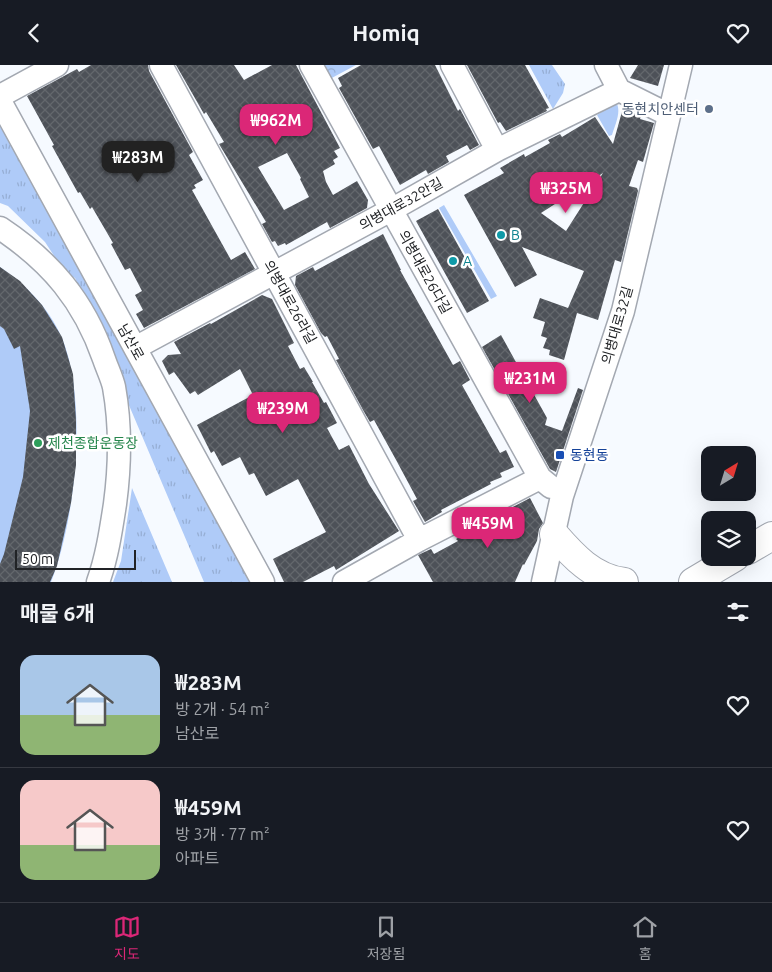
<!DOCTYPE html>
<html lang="ko">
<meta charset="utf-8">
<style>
body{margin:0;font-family:Ubuntu,"Noto Sans KR",sans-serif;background:#20242c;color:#f1f3f6;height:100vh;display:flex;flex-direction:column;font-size:19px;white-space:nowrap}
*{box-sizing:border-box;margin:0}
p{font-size:16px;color:#9ea1a6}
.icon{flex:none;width:28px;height:28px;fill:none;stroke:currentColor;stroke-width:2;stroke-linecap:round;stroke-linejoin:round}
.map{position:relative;height:517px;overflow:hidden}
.details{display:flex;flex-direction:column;background:#171b24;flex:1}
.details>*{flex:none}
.needle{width:32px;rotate:38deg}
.buttons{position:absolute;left:701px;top:381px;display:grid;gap:10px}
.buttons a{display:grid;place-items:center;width:55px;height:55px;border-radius:10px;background:#171b24;box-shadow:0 5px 20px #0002;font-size:25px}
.scale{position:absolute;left:15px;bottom:12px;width:121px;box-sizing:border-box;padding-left:5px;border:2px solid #212326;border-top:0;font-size:14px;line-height:18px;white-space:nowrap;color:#212326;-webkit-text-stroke:4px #fff;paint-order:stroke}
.price{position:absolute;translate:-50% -42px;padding:0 11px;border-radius:10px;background:#db2777;color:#fff;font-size:16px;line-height:32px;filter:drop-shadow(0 1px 2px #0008)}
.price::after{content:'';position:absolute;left:50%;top:30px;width:15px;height:11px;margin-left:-8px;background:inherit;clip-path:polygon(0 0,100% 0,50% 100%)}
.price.selected{background:#222;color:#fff}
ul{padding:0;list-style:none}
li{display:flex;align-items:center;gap:15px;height:125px;padding:0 20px}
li+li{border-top:1px solid #363941}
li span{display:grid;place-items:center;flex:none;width:140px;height:100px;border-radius:15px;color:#555}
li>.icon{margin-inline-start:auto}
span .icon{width:60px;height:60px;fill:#fffc;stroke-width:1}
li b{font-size:21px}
h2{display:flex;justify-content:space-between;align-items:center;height:60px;padding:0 20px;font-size:21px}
header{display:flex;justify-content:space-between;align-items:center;height:65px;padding:0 20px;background:#171b24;font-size:22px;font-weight:600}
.dock{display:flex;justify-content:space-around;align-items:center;height:70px;border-top:1px solid #363941;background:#171b24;font-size:14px;color:#9ea1a6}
.dock a{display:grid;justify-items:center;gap:2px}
.dock .selected{color:#db2777}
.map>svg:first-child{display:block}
.grass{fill:url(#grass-tufts)}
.park{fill:url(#park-crowns)}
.garden{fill:#afcbf8}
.building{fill:url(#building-cross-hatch);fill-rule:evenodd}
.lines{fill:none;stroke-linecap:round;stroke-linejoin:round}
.minor-casing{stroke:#a3a8b1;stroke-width:25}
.major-casing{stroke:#a3a8b1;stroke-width:30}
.minor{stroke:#fff;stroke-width:22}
.major{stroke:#fff;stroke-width:28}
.service-dot{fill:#5c6f8a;stroke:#fff;stroke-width:2}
.culture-dot{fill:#0f9aa8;stroke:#fff;stroke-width:2}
.leisure-dot{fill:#2e9e5b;stroke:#fff;stroke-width:2}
.transit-dot{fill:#1a4fb4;stroke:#fff;stroke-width:2}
.labels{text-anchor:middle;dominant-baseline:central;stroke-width:5;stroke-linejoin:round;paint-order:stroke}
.service-label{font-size:14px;fill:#4e5e75;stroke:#fff;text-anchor:end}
.street-label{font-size:14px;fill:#212326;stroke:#fff}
.culture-label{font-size:14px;fill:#0d838f;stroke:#fff;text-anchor:start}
.leisure-label{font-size:14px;fill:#27864d;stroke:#fff;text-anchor:start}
.transit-label{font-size:14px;fill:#164399;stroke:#fff;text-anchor:start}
</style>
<header><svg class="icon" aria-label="back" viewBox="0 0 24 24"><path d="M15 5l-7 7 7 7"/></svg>Homiq<svg class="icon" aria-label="heart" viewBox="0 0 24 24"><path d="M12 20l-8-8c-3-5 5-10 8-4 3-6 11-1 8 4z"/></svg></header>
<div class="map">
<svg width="772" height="517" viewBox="0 0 772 517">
<defs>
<pattern id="grass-tufts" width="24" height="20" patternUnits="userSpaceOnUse" patternTransform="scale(1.25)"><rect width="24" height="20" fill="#afcbf8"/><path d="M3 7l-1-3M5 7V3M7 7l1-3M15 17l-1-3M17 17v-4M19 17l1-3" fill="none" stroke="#96aed4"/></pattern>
<pattern id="park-crowns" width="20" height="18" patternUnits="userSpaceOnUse" patternTransform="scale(1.25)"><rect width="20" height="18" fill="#afcbf8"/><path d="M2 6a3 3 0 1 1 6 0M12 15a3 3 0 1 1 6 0" fill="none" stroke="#96aed4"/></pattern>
<pattern id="building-cross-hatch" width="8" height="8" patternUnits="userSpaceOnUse" patternTransform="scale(1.25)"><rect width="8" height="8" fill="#4d5158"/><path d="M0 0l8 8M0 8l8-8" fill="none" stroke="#63676c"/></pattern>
</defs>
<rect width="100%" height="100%" fill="#f6faff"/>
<path class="grass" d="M 529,0 L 552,0 L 565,19 L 563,28 L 553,44 Z
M 0,62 L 5,64 L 253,517 L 204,517 L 75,213 L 66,209 L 45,177 L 8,141 L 0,138 Z
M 132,423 L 172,517 L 113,517 L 121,496 Z"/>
<path class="park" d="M 320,0 L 356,0 L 328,15 Z"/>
<path class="garden" d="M 614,39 L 617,39 C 621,48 615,60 612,70 L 609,71 L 597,50 Z
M 444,140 L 497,231 L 491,234 L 439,143 Z
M 0,202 C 26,220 49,243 62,273 C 88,336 76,454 51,517 L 0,517 Z"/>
<path class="building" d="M 91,0 L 148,0 L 149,6 L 193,87 L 189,90 L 203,115 L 194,120 L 196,123 L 192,125 L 231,195 L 245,187 L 255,204 L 144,263 L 136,249 L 143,245 L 135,230 L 142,226 L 130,203 L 125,205 L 111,179 L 113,178 L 92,142 L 90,144 L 80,127 L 78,128 L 52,81 L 54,80 L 27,31 L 77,4 L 79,7 Z
M 176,0 L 234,0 L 244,15 L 272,0 L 296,0 L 340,83 L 334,86 L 338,92 L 333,95 L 335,99 L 323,106 L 326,117 L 333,130 L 357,116 L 368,135 L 367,143 L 330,163 L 327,157 L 286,180 L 285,178 L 278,181 L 275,176 L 272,177 L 262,159 L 266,157 L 219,79 L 224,77 L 206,47 L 204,49 ZM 287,88 L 301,113 L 300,114 L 309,132 L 284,145 L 258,102 Z
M 361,0 L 435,0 L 458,46 L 460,44 L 479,80 L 470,85 L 467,80 L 446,91 L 449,97 L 428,109 L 426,105 L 400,120 L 379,81 L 373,84 L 339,23 L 342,21 L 338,13 Z
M 467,0 L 525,0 L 549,43 L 546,44 L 547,46 L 506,66 L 500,57 L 498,58 Z
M 638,0 L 664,0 L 658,21 L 630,13 Z
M 623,43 L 641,51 L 640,54 L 654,58 L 643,97 L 638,95 L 629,121 L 637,123 L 638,126 L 621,197 L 615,195 L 598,255 L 577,248 L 564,295 L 549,290 L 550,285 L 543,283 L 547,273 L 541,271 L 545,257 L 533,253 L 540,233 L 568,243 L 584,206 L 522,182 L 537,210 L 515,222 L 464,130 L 504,108 L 500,103 L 524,89 L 525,92 L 550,78 L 548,75 L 560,69 L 562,72 L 595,52 L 613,79 ZM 603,108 L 566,166 L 541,148 Z
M 438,144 L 489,236 L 467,248 L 416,156 Z
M 383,169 L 401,205 L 400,205 L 453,300 L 460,296 L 470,315 L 462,320 L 500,388 L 506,385 L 514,402 L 500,408 L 502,412 L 490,417 L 491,419 L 441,445 L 442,447 L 425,457 L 413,436 L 417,434 L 395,393 L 374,355 L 370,357 L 363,345 L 336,295 L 339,294 L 327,271 L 325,272 L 321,268 L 295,220 L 296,211 L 313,202 L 315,206 Z
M 0,202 L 20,216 L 42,240 L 62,272 L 73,309 L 76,355 L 76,400 L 71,438 L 57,501 L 50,517 L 0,517 L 0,499 L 4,489 L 23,412 L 30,346 L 20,281 L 14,284 L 4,264 L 0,261 Z
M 262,230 L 272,234 L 294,278 L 288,281 L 300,304 L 304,302 L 313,317 L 312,317 L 324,338 L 326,337 L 337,358 L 327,363 L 339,385 L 349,380 L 369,419 L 399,466 L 336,505 L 334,501 L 303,517 L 284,517 L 273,494 L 326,467 L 298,414 L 266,431 L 254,408 L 249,410 L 240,392 L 222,401 L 214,386 L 211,388 L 197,360 L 253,330 L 240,304 L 198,330 L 195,326 L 190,329 L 174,307 L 169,310 L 162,296 L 168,290 L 181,289 L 174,277 L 210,258 L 211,259 Z
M 501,270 L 547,353 L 545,360 L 562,366 L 578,323 L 583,325 L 556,407 L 550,404 L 482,282 Z
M 530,433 L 543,458 L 539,464 L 537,476 L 524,500 L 523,499 L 515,517 L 433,517 L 418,490 L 431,484 L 434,489 L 458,476 L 456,474 L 471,464 Z"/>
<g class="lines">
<defs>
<path id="minor" d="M 161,0 L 419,475
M 311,0 L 540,413
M 452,0 L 497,85
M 606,0 L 619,25
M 0,31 L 57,0
M 0,36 L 263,517
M 0,163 C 51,197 84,236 104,294 C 107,303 112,313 114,322 C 121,361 120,401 115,439 C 111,465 107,492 98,517
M 135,283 L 391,145 L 497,85 L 619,25 L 669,50
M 344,517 L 419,475 L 540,413 L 551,422
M 543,517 L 562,431 L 623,246 L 681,0"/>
<path id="major" d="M 554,469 C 573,491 593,513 624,517
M 748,485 L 772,471
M 693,517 L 735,492"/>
</defs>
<use href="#minor" class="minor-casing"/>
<use href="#major" class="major-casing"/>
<use href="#minor" class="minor"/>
<use href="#major" class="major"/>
</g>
<circle class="service-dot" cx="709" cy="44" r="5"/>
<g class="culture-dot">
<circle cx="501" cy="170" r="5"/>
<circle cx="453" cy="196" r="5"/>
</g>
<circle class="leisure-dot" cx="38" cy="378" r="5"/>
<rect class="transit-dot" x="555" y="385" width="10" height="10" rx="2.5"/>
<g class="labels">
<g class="service-label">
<text x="699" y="44">동현치안센터</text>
</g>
<g class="street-label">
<text transform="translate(401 139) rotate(-29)">의병대로32안길</text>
<text transform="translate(425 207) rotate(61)">의병대로26다길</text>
<text transform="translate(290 237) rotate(61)">의병대로26라길</text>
<text transform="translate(617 260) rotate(-74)">의병대로32길</text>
<text transform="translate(131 277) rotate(61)">남산로</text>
</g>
<g class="culture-label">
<text x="511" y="170">B</text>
<text x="463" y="196">A</text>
</g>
<g class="leisure-label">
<text x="48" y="378">제천종합운동장</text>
</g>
<g class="transit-label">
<text x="570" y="390">동현동</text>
</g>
</g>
</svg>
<div class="buttons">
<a><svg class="needle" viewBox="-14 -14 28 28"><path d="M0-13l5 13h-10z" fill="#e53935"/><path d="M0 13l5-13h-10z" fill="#9ea1a6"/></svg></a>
<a><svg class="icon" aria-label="layers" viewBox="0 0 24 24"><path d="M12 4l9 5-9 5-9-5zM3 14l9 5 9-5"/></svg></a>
</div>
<div class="scale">50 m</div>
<b class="price" style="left:276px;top:81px">₩962M</b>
<b class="price selected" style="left:138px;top:118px">₩283M</b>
<b class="price" style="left:566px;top:149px">₩325M</b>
<b class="price" style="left:530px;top:339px">₩231M</b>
<b class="price" style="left:283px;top:369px">₩239M</b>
<b class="price" style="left:488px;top:484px">₩459M</b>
</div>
<section class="details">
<h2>매물 6개<svg class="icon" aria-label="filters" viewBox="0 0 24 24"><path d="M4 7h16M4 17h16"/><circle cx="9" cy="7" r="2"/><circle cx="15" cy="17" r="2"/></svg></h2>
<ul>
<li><span style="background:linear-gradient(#a9c7e8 60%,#8fb573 0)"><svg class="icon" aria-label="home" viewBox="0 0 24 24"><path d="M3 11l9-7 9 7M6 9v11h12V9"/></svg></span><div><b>₩283M</b><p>방 2개 · 54 m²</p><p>남산로</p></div><svg class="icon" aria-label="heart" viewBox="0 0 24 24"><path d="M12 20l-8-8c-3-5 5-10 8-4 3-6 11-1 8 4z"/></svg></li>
<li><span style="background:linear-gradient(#f6c9c9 65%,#8fb573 0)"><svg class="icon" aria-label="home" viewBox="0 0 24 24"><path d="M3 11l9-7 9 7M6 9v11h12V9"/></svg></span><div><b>₩459M</b><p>방 3개 · 77 m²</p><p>아파트</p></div><svg class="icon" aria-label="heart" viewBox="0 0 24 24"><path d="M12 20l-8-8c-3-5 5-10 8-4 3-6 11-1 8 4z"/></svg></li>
</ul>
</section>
<nav class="dock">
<a class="selected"><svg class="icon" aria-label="map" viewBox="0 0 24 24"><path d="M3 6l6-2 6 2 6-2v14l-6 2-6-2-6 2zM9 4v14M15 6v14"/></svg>지도</a>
<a><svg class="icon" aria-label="saved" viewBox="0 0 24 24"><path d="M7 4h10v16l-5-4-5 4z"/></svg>저장됨</a>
<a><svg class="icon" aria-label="home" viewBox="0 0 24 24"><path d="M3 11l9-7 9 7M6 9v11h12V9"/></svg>홈</a>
</nav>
